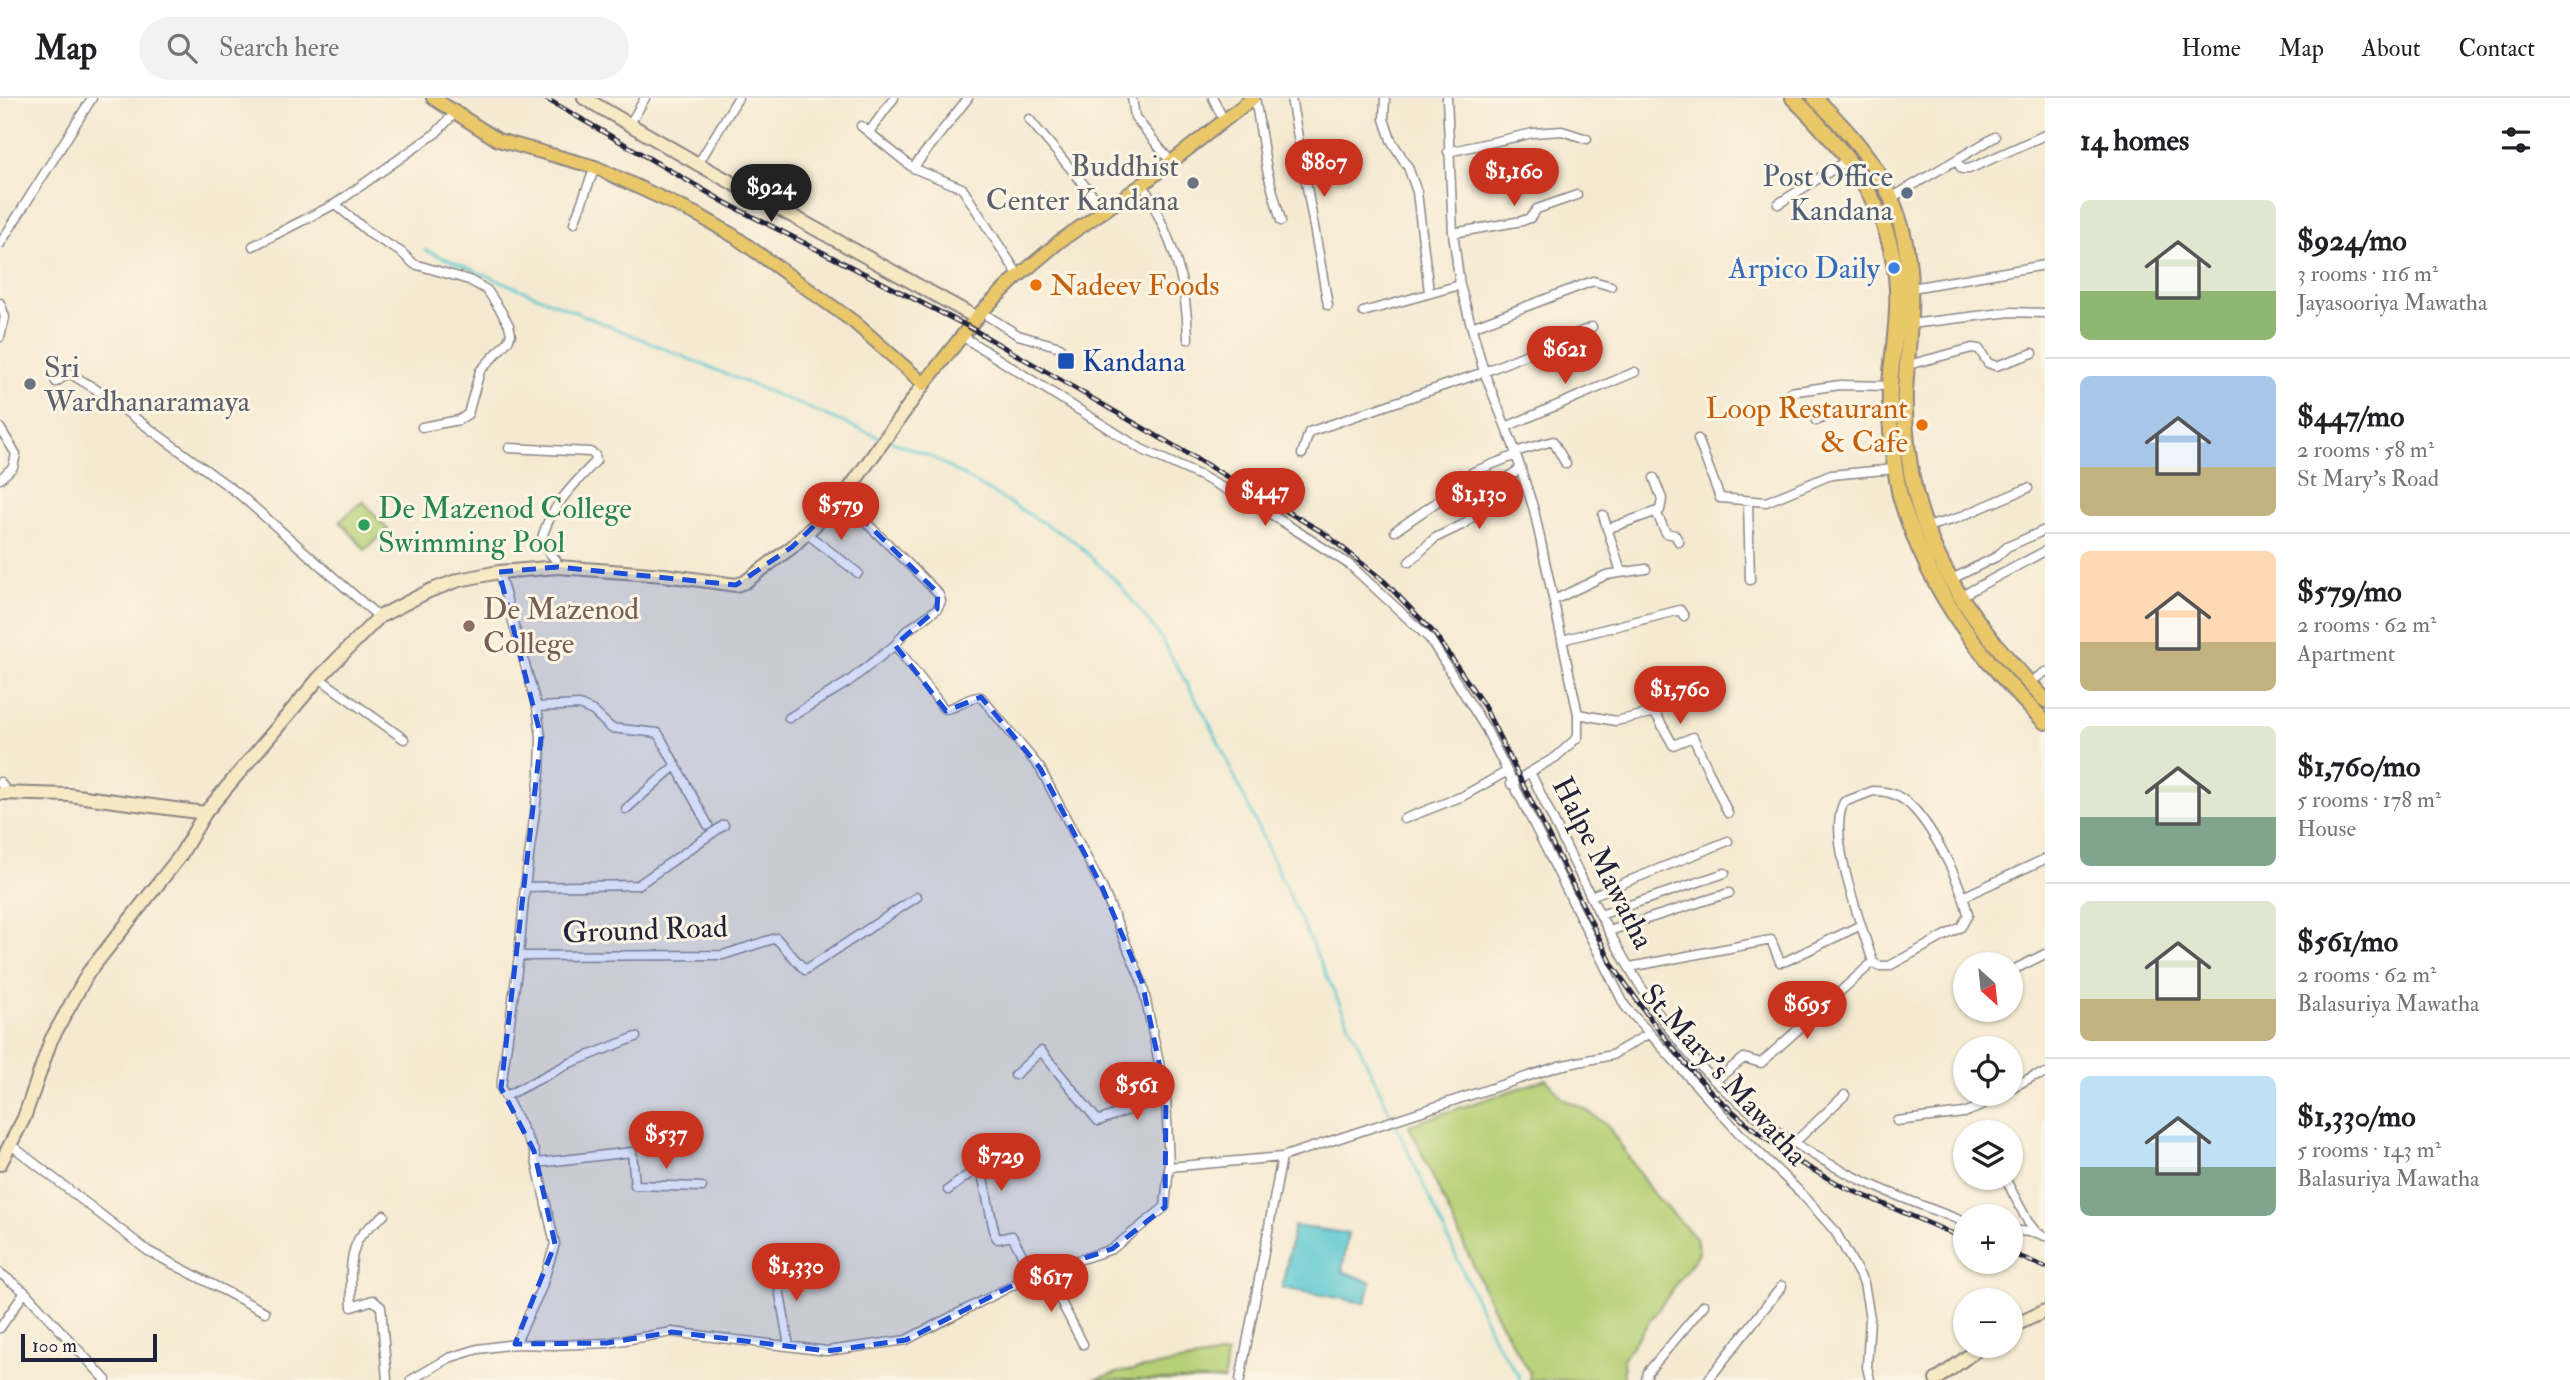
<!DOCTYPE html>
<meta charset="utf-8">
<style>
body{margin:0;font-family:"IM FELL Double Pica",serif;background:#f2f2f2;color:#202124;height:100vh;display:flex;flex-direction:column;font-size:26px;white-space:nowrap}
*{box-sizing:border-box;margin:0}
p{font-size:23px;color:#757577}
.icon{flex:none;width:38px;height:38px;fill:none;stroke:currentColor;stroke-width:2;stroke-linecap:round;stroke-linejoin:round}
.map{position:relative;flex:1;overflow:hidden}
.panel{display:flex;flex-direction:column;background:#fff;width:525px}
.panel>*{flex:none}
.needle{width:46px;rotate:153deg}
.fabs{position:absolute;left:1953px;top:854px;display:grid;gap:14px}
.fabs a{display:grid;place-items:center;width:70px;height:70px;border-radius:50%;background:#fff;box-shadow:0 2px 5px #0004;font-size:35px}
.scale{position:absolute;left:21px;bottom:18px;width:136px;box-sizing:border-box;padding-left:7px;border:4px solid #22223b;border-top:0;font-size:19px;line-height:24px;white-space:nowrap;color:#22223b;-webkit-text-stroke:5px #fcf5e5;paint-order:stroke}
.price{position:absolute;translate:-50% -60px;padding:0 16px;border-radius:24px;background:#c8321e;color:#fff;font-size:23px;line-height:46px;filter:drop-shadow(0 2px 4px #0008)}
.price::after{content:'';position:absolute;left:50%;top:42px;width:21px;height:16px;margin-left:-10px;background:inherit;clip-path:polygon(0 0,100% 0,50% 100%)}
.price.on{background:#222;color:#fff}
ul{padding:0;list-style:none}
li{display:flex;align-items:center;gap:21px;height:175px;padding:0 35px}
li+li{border-top:2px solid #e0e0e0}
li span{display:grid;place-items:center;flex:none;width:196px;height:140px;border-radius:10px;color:#555}
li>.icon{margin-inline-start:auto}
span .icon{width:84px;height:84px;fill:#fffc;stroke-width:1}
li b{font-size:30px}
h2{display:flex;justify-content:space-between;align-items:center;height:84px;padding:0 35px;font-size:30px}
header{display:flex;align-items:center;gap:42px;box-sizing:border-box;height:98px;padding:0 35px;background:#fff;border-bottom:2px solid #e0e0e0}
header strong{font-size:33px}
nav{display:flex;gap:38px;margin-inline-start:auto;font-size:24px}
.search{width:490px;height:63px;background:#f2f2f2;display:flex;align-items:center;gap:18px;box-sizing:border-box;padding:0 24px;border-radius:38px;color:#757577;font-size:26px}
main{display:flex;flex:1;min-height:0}
.map>svg:first-child{display:block}
.green{fill:#b6d076;stroke:#6c7958;stroke-width:2}
.water{fill:#5ac7d0;stroke:#3e7486;stroke-width:2}
.lines{fill:none;stroke-linecap:round;stroke-linejoin:round}
.stream{stroke:#5ac7d0;stroke-width:2.5}
.street-casing{stroke:#8c8686;stroke-width:11}
.secondary-casing{stroke:#8c8686;stroke-width:16}
.primary-casing{stroke:#8c8686;stroke-width:16}
.highway-casing{stroke:#8c8686;stroke-width:18}
.street{stroke:#fff;stroke-width:8}
.secondary{stroke:#f7e9c3;stroke-width:12}
.primary{stroke:#eac769;stroke-width:12}
.highway{stroke:#eac769;stroke-width:14}
.rail-casing{stroke:#22223b;stroke-width:5}
.rail{stroke:#fcf5e5;stroke-width:2.5;stroke-dasharray:8;stroke-linecap:butt}
.marked{fill:#1d4ed8;fill-opacity:0.2;stroke:#1d4ed8;stroke-width:5;stroke-dasharray:14 9;stroke-linejoin:round}
.worship-dot{fill:#6b7280;stroke:#fcf5e5;stroke-width:2.5}
.service-dot{fill:#5c6f8a;stroke:#fcf5e5;stroke-width:2.5}
.shop-dot{fill:#3f7fe0;stroke:#fcf5e5;stroke-width:2.5}
.food-dot{fill:#e8710a;stroke:#fcf5e5;stroke-width:2.5}
.transit-dot{fill:#1a4fb4;stroke:#fcf5e5;stroke-width:2.5}
.leisure-dot{fill:#2e9e5b;stroke:#fcf5e5;stroke-width:2.5}
.education-dot{fill:#8d6e63;stroke:#fcf5e5;stroke-width:2.5}
.labels{text-anchor:middle;dominant-baseline:central;stroke-width:6;stroke-linejoin:round;paint-order:stroke}
.worship-label{font-size:30px;fill:#5b616d;stroke:#fcf5e5;text-anchor:end}
.service-label{font-size:30px;fill:#4e5e75;stroke:#fcf5e5;text-anchor:end}
.shop-label{font-size:30px;fill:#366cbe;stroke:#fcf5e5;text-anchor:end}
.food-label{font-size:30px;fill:#c56008;stroke:#fcf5e5;text-anchor:start}
.transit-label{font-size:30px;fill:#164399;stroke:#fcf5e5;text-anchor:start}
.leisure-label{font-size:30px;fill:#27864d;stroke:#fcf5e5;text-anchor:start}
.education-label{font-size:30px;fill:#785e54;stroke:#fcf5e5;text-anchor:start}
.street-label{font-size:30px;fill:#22223b;stroke:#fcf5e5}
</style>
<header>
<strong>Map</strong>
<div class="search"><svg class="icon" aria-label="search" viewBox="0 0 24 24"><circle cx="10" cy="10" r="6"/><path d="M15 15l6 6"/></svg>Search here</div>
<nav><a>Home</a><a>Map</a><a>About</a><a>Contact</a></nav>
</header>
<main>
<div class="map">
<svg width="2045" height="1282" viewBox="0 0 2045 1282">
<rect width="100%" height="100%" fill="#fcf5e5"/>
<filter id="ink" filterUnits="userSpaceOnUse"><feTurbulence type="fractalNoise" baseFrequency=".0143" numOctaves="2"/><feDisplacementMap in="SourceGraphic" scale="14" xChannelSelector="R" yChannelSelector="G"/><feConvolveMatrix kernelMatrix="1 2 1 2 8 2 1 2 1" color-interpolation-filters="sRGB"/></filter>
<filter id="wash" filterUnits="userSpaceOnUse"><feTurbulence type="fractalNoise" baseFrequency=".00686" numOctaves="4" result="noise"/><feDisplacementMap in="SourceGraphic" scale="28" xChannelSelector="R" yChannelSelector="G"/><feGaussianBlur stdDeviation="1.57" result="paint"/><feColorMatrix in="noise" values="0 0 0 0 0 0 0 0 0 0 0 0 0 0 0 0 0 1.4 0 .05"/><feComposite in="paint" operator="in"/></filter>
<g filter="url(#wash)">
<rect width="100%" height="100%" fill="#f5ead1"/>
<path class="green" d="M 363,403 L 388,432 L 365,452 L 340,423 Z
M 1546,981 L 1562,1000 L 1585,1011 L 1608,1028 L 1651,1093 L 1696,1140 L 1699,1155 L 1623,1260 L 1624,1282 L 1529,1282 L 1530,1275 L 1496,1217 L 1409,1027 Z
M 1227,1256 L 1224,1282 L 1092,1282 L 1116,1275 Z"/>
<path class="water" d="M 1294,1128 L 1348,1135 L 1342,1173 L 1371,1184 L 1366,1205 L 1282,1190 Z"/>
<g class="lines">
<path class="stream" d="M 425,152 L 881,340
M 888,342 L 930,358 L 1074,443 L 1120,487 L 1159,537 L 1211,628 L 1392,1019
M 1395,1025 L 1495,1243 L 1519,1278 L 1519,1282"/>
</g>
</g>
<g filter="url(#ink)">
<g class="lines">
<defs>
<path id="street" d="M 968,0 L 913,70 L 962,90 L 1019,178
M 1132,0 L 1135,19 L 1171,64
M 1213,0 L 1224,23
M 1255,0 L 1267,72 L 1281,123
M 1291,0 L 1328,207
M 1385,0 L 1384,21 L 1391,42 L 1408,69 L 1417,94 L 1429,194
M 1447,0 L 1453,135 L 1460,187 L 1484,274 L 1513,347 L 1534,412 L 1578,616 L 1578,639 L 1556,659 L 1530,674 C 1576,767 1623,878 1690,957 C 1733,1006 1798,1052 1857,1080 C 1892,1097 1929,1110 1965,1124
M 1029,21 L 1106,113
M 630,26 L 645,0
M 861,28 L 913,70
M 869,34 L 894,0
M 1448,54 L 1533,35 L 1562,33 L 1587,41
M 1956,62 L 1962,71 L 1969,71 L 2045,37
M 698,66 L 738,0
M 1143,86 C 1171,141 1187,178 1188,241
M 1891,100 L 1995,39
M 335,106 L 372,137 L 401,154 L 414,166 L 469,182 L 487,192 L 501,213 L 509,227 L 511,236 L 508,243 L 480,273 L 468,316 L 459,322 L 422,329
M 1778,106 L 1849,61
M 574,125 L 595,69
M 1453,135 L 1522,123 L 1530,120 L 1537,111 L 1577,97
M 0,146 L 92,0
M 253,148 L 335,106 L 436,35 L 454,16
M 1906,191 L 2045,167
M 0,205 L 5,219 L 0,239
M 981,214 L 1018,237 L 1060,249
M 1363,214 L 1460,187
M 1910,226 L 2011,214 L 2045,215
M 1472,229 L 1593,183 L 1611,188
M 962,238 L 1141,351 L 1205,380 L 1269,415 L 1350,467 L 1430,541 L 1486,631 L 1625,908 L 1740,1036 L 1802,1096 L 1835,1133 L 1864,1185 L 1870,1220 L 1867,1269 L 1870,1282
M 1908,267 L 1972,250 L 1979,251 L 1988,265 L 1996,268 L 2033,255
M 56,284 L 69,275 L 94,290 L 239,396 L 379,519
M 1790,294 L 1840,287 L 1890,288
M 1816,323 L 1835,314 L 1890,316
M 1506,329 L 1635,274
M 0,330 L 16,356 L 13,369 L 0,381
M 1698,341 L 1720,400 L 1766,404 L 1831,377 L 1895,371
M 509,350 L 590,354 L 595,357 L 596,363 C 574,386 547,412 541,445 L 556,462 L 558,469
M 1515,354 L 1553,343 L 1566,366
M 1302,356 L 1309,334 L 1484,274 L 1592,229
M 1748,403 L 1750,482
M 1656,414 L 1666,435 L 1675,437 L 1679,444
M 1603,417 L 1621,474
M 1926,429 L 1955,421 L 2028,390
M 1607,431 L 1660,412 L 1662,401 L 1654,380
M 1395,433 L 1444,399 L 1473,374 L 1516,357
M 806,435 L 858,475
M 1409,464 L 1435,440 L 1464,426 L 1497,398 L 1498,386 L 1521,370
M 499,474 L 537,609 L 541,639 L 540,675 L 525,789 L 519,858 L 501,990 L 534,1053 L 555,1146 L 541,1191 L 515,1246
M 1950,482 L 1996,459 L 2007,449 L 2045,432
M 1959,499 L 2045,453
M 1554,502 L 1606,477 L 1646,471
M 1562,542 L 1680,512 L 1684,518
M 895,547 L 944,611 C 958,611 967,598 981,599 L 1040,670 L 1102,789 L 1142,884 L 1166,998 L 1169,1069
M 319,580 L 404,641
M 2029,585 L 2045,574
M 537,609 L 579,607 L 593,613 L 611,630 L 658,635 L 708,727
M 1578,616 L 1616,623 L 1651,615 L 1657,618 L 1673,647 L 1693,639 L 1728,715
M 789,620 L 848,584 L 895,547 L 905,534 L 937,511 L 941,503 L 938,495 L 842,401
M 0,684 L 7,694
M 1511,686 L 1530,674
M 1873,693 C 1882,693 1891,694 1899,699 C 1927,713 1963,788 1968,817 L 1961,829 L 1889,868 L 1879,868 L 1873,864 C 1862,828 1826,737 1844,704 Z
M 626,711 L 676,667
M 1404,721 L 1463,698 L 1506,674
M 525,789 L 638,787 L 724,727
M 1591,798 L 1728,743
M 1965,798 L 2045,761
M 1600,817 L 1725,775
M 1609,833 L 1729,795
M 519,858 L 723,857 L 776,840 L 805,872 L 917,799
M 1630,869 L 1771,842 L 1780,864 L 1786,863 L 1861,827
M 2011,873 L 2045,856
M 1015,977 L 1041,953 L 1098,1023 L 1166,998
M 1716,982 L 1744,960 L 1761,965 L 1873,864
M 2011,990 L 2034,978 L 2045,976
M 506,998 L 570,965 L 636,939
M 1897,1023 L 1964,1015 L 1979,1009 L 1998,996
M 1795,1044 L 1845,997
M 11,1047 L 148,1153 L 265,1214
M 537,1065 L 632,1054 L 635,1087 L 702,1089
M 2005,1080 L 2028,1124 L 2037,1135
M 948,1092 L 976,1071 L 981,1071 L 995,1137 L 998,1141 L 1012,1138 L 1033,1177
M 384,1117 C 377,1123 368,1129 362,1136 C 347,1154 351,1187 352,1209 L 373,1202 L 381,1209 L 387,1282
M 2011,1132 L 2037,1135 L 2045,1138
M 775,1167 L 789,1248
M 1045,1173 L 1083,1246
M 0,1175 L 25,1194 L 106,1282
M 0,1230 L 25,1194
M 411,1282 L 449,1260 L 478,1251 L 515,1246 L 555,1247 L 607,1245 L 672,1234 L 827,1253 L 906,1242 L 1033,1177 L 1112,1151 L 1165,1109 L 1169,1069 L 1282,1059
M 1240,1282 L 1282,1059 L 1559,968 L 1612,957 L 1648,936
M 1646,1282 L 1648,1274 L 1704,1207
M 1708,1282 L 1782,1188"/>
<path id="secondary" d="M 584,0 L 698,66 L 977,220
M 0,695 L 69,697 L 205,715
M 0,1066 L 24,1020 L 51,942 L 88,875 L 180,758 L 205,715 L 319,580 L 379,519 L 429,493 L 459,482 L 499,474 L 558,469 L 664,477 L 736,487 L 745,484 L 792,449 L 842,401 L 924,286
M 2011,1229 L 2045,1213
M 1936,1282 L 1982,1248"/>
<path id="primary" d="M 433,0 L 498,42 L 595,69 L 700,118 L 734,138 L 854,224 L 924,286 L 981,214 L 1014,182 L 1060,143 L 1143,86 L 1253,0"/>
<path id="highway" d="M 1793,0 C 1847,53 1893,112 1897,191 C 1899,223 1892,255 1890,287 C 1889,322 1892,358 1899,393 C 1903,412 1911,430 1918,448 C 1948,519 1991,570 2045,624
M 1815,0 C 1840,25 1865,51 1882,82 C 1921,152 1910,218 1905,293 C 1904,328 1908,365 1916,398 C 1937,480 1988,542 2045,602"/>
</defs>
<use href="#street" class="street-casing"/>
<use href="#secondary" class="secondary-casing"/>
<use href="#primary" class="primary-casing"/>
<use href="#highway" class="highway-casing"/>
<use href="#street" class="street"/>
<use href="#secondary" class="secondary"/>
<use href="#primary" class="primary"/>
<use href="#highway" class="highway"/>
<defs>
<path id="rail" d="M 545,0 L 726,105 L 969,229 L 1324,435 L 1385,484 L 1435,536 L 1484,608 L 1613,868 L 1651,922 L 1684,964 L 1714,997 L 1747,1026 L 1793,1061 L 1844,1089 L 1965,1141
M 2011,1155 L 2045,1169"/>
</defs>
<use href="#rail" class="rail-casing"/>
<use href="#rail" class="rail"/>
</g>
</g>
<path class="marked" d="M 842,401 L 938,495 L 937,511 L 895,547 L 946,613 L 981,599 L 1040,670 L 1102,789 L 1142,884 L 1166,998 L 1165,1109 L 1112,1151 L 1033,1177 L 906,1242 L 827,1253 L 672,1234 L 607,1245 L 515,1246 L 555,1146 L 534,1053 L 501,990 L 541,639 L 499,474 L 558,469 L 736,487 L 792,449 Z"/>
<g class="worship-dot">
<circle cx="1193" cy="85" r="7"/>
<circle cx="30" cy="286" r="7"/>
</g>
<circle class="service-dot" cx="1907" cy="95" r="7"/>
<circle class="shop-dot" cx="1894" cy="170" r="7"/>
<g class="food-dot">
<circle cx="1036" cy="187" r="7"/>
<circle cx="1922" cy="327" r="7"/>
</g>
<rect class="transit-dot" x="1057" y="254" width="18" height="18" rx="3.5"/>
<circle class="leisure-dot" cx="364" cy="427" r="7"/>
<circle class="education-dot" cx="469" cy="528" r="7"/>
<g class="labels">
<g class="worship-label">
<text x="1179" y="68">Buddhist<tspan x="1179" dy="34">Center Kandana</tspan></text>
<text x="44" y="269" text-anchor="start">Sri<tspan x="44" dy="34">Wardhanaramaya</tspan></text>
</g>
<g class="service-label">
<text x="1893" y="78">Post Office<tspan x="1893" dy="34">Kandana</tspan></text>
</g>
<g class="shop-label">
<text x="1880" y="170">Arpico Daily</text>
</g>
<g class="food-label">
<text x="1050" y="187">Nadeev Foods</text>
<text x="1908" y="310" text-anchor="end">Loop Restaurant<tspan x="1908" dy="34">&amp; Cafe</tspan></text>
</g>
<g class="transit-label">
<text x="1082" y="263">Kandana</text>
</g>
<g class="leisure-label">
<text x="378" y="410">De Mazenod College<tspan x="378" dy="34">Swimming Pool</tspan></text>
</g>
<g class="education-label">
<text x="483" y="511">De Mazenod<tspan x="483" dy="34">College</tspan></text>
</g>
<g class="street-label">
<text transform="translate(1603 765) rotate(63)">Halpe Mawatha</text>
<text transform="translate(645 832) rotate(-2)">Ground Road</text>
<text transform="translate(1724 977) rotate(48)">St.Mary's Mawatha</text>
</g>
</g>
</svg>
<div class="fabs">
<a><svg class="needle" viewBox="-14 -14 28 28"><path d="M0-13l5 13h-10z" fill="#e53935"/><path d="M0 13l5-13h-10z" fill="#757577"/></svg></a>
<a><svg class="icon" aria-label="locate" viewBox="0 0 24 24"><circle cx="12" cy="12" r="6"/><path d="M12 2v4M12 18v4M2 12h4M18 12h4"/></svg></a>
<a><svg class="icon" aria-label="layers" viewBox="0 0 24 24"><path d="M12 4l9 5-9 5-9-5zM3 14l9 5 9-5"/></svg></a>
<a>+</a>
<a>−</a>
</div>
<div class="scale">100 m</div>
<b class="price" style="left:1324px;top:101px">$807</b>
<b class="price" style="left:1514px;top:110px">$1,160</b>
<b class="price on" style="left:771px;top:126px">$924</b>
<b class="price" style="left:1565px;top:288px">$621</b>
<b class="price" style="left:1265px;top:430px">$447</b>
<b class="price" style="left:1479px;top:433px">$1,130</b>
<b class="price" style="left:841px;top:444px">$579</b>
<b class="price" style="left:1680px;top:628px">$1,760</b>
<b class="price" style="left:1807px;top:943px">$695</b>
<b class="price" style="left:1137px;top:1024px">$561</b>
<b class="price" style="left:666px;top:1073px">$537</b>
<b class="price" style="left:1001px;top:1095px">$729</b>
<b class="price" style="left:796px;top:1205px">$1,330</b>
<b class="price" style="left:1051px;top:1216px">$617</b>
</div>
<section class="panel">
<h2>14 homes<svg class="icon" aria-label="filters" viewBox="0 0 24 24"><path d="M4 7h16M4 17h16"/><circle cx="9" cy="7" r="2"/><circle cx="15" cy="17" r="2"/></svg></h2>
<ul>
<li><span style="background:linear-gradient(#dfe7d0 65%,#8fb573 0)"><svg class="icon" aria-label="home" viewBox="0 0 24 24"><path d="M3 11l9-7 9 7M6 9v11h12V9"/></svg></span><div><b>$924/mo</b><p>3 rooms · 116 m²</p><p>Jayasooriya Mawatha</p></div></li>
<li><span style="background:linear-gradient(#a9c7e8 65%,#c2b280 0)"><svg class="icon" aria-label="home" viewBox="0 0 24 24"><path d="M3 11l9-7 9 7M6 9v11h12V9"/></svg></span><div><b>$447/mo</b><p>2 rooms · 58 m²</p><p>St Mary's Road</p></div></li>
<li><span style="background:linear-gradient(#ffd9b3 65%,#c2b280 0)"><svg class="icon" aria-label="home" viewBox="0 0 24 24"><path d="M3 11l9-7 9 7M6 9v11h12V9"/></svg></span><div><b>$579/mo</b><p>2 rooms · 62 m²</p><p>Apartment</p></div></li>
<li><span style="background:linear-gradient(#dfe7d0 65%,#7fa58c 0)"><svg class="icon" aria-label="home" viewBox="0 0 24 24"><path d="M3 11l9-7 9 7M6 9v11h12V9"/></svg></span><div><b>$1,760/mo</b><p>5 rooms · 178 m²</p><p>House</p></div></li>
<li><span style="background:linear-gradient(#dfe7d0 70%,#c2b280 0)"><svg class="icon" aria-label="home" viewBox="0 0 24 24"><path d="M3 11l9-7 9 7M6 9v11h12V9"/></svg></span><div><b>$561/mo</b><p>2 rooms · 62 m²</p><p>Balasuriya Mawatha</p></div></li>
<li><span style="background:linear-gradient(#bfe0f5 65%,#7fa58c 0)"><svg class="icon" aria-label="home" viewBox="0 0 24 24"><path d="M3 11l9-7 9 7M6 9v11h12V9"/></svg></span><div><b>$1,330/mo</b><p>5 rooms · 143 m²</p><p>Balasuriya Mawatha</p></div></li>
</ul>
</section>
</main>
